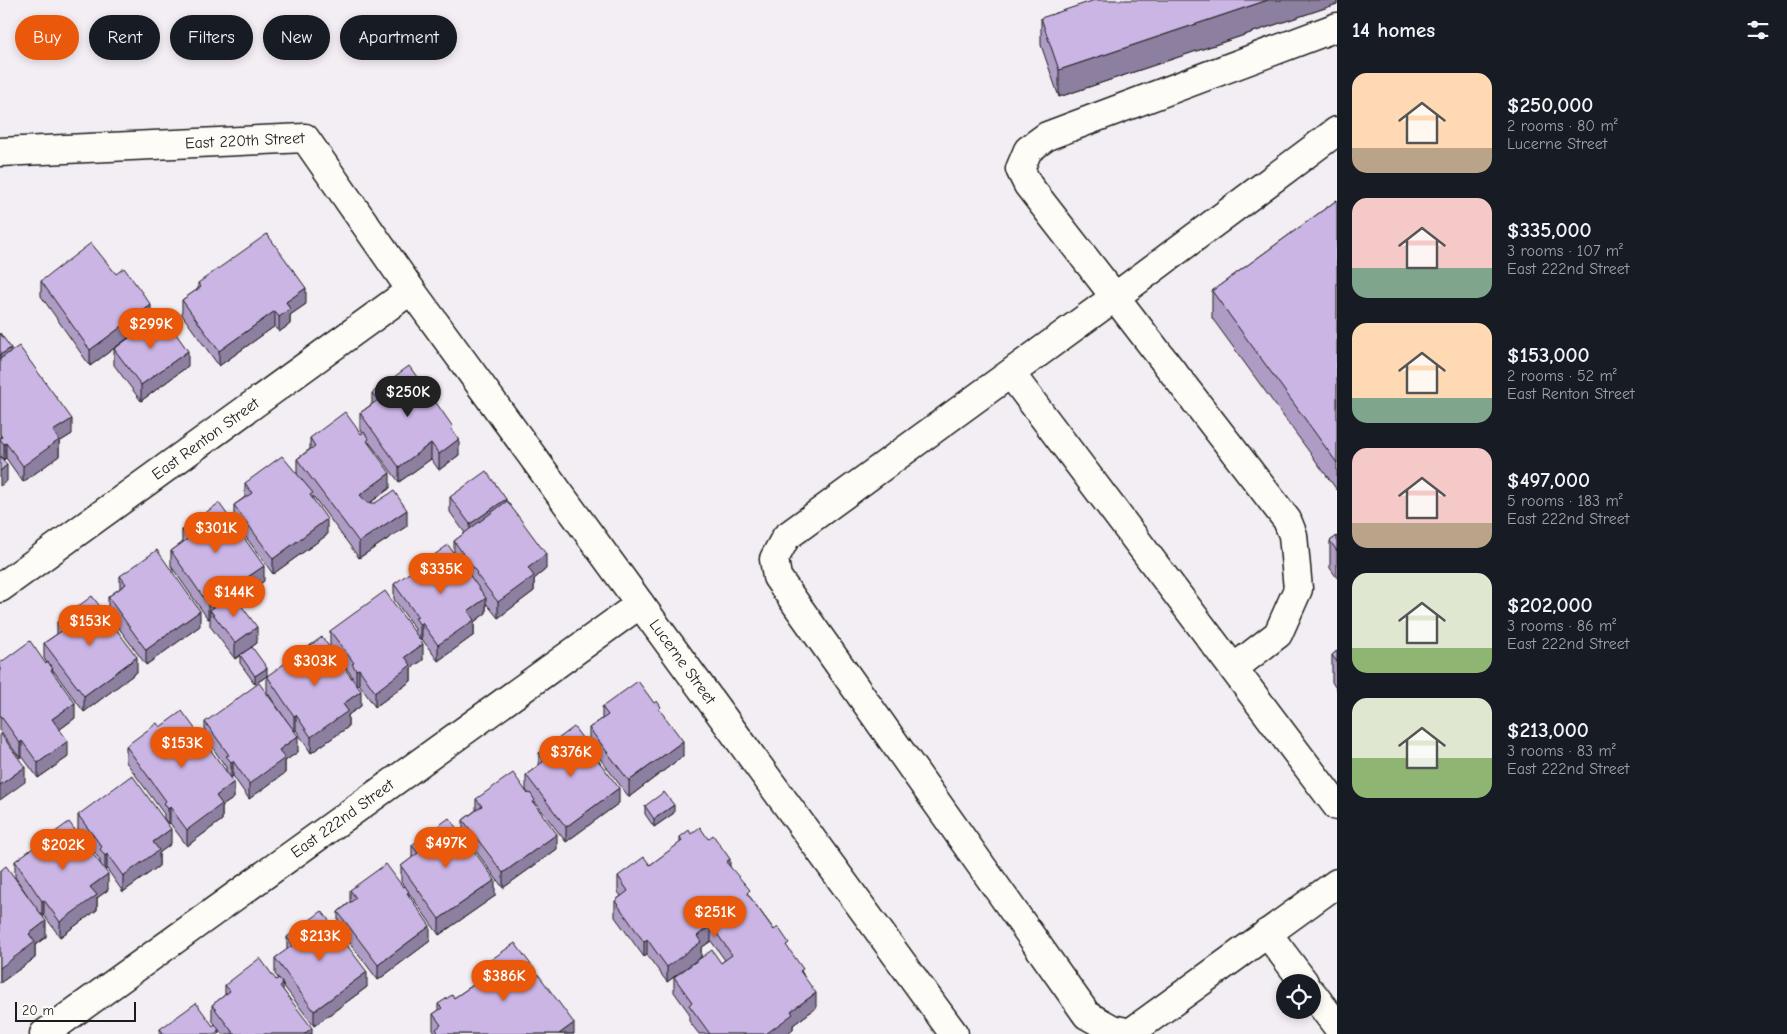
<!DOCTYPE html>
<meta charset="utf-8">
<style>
body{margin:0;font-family:"Comic Neue",sans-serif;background:#20242c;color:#f1f3f6;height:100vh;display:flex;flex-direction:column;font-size:19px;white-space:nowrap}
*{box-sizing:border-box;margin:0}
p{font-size:16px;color:#9ea1a6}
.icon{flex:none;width:28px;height:28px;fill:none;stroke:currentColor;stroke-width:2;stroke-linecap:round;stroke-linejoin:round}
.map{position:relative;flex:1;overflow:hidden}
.side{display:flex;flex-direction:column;background:#171b24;width:450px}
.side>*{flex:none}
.top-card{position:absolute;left:15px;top:15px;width:475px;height:45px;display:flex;gap:10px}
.controls{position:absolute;left:1276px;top:974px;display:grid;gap:10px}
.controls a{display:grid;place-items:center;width:45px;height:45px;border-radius:50%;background:#171b24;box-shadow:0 2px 8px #0003;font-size:25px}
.scale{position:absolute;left:15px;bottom:12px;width:121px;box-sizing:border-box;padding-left:5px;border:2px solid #1c1c1c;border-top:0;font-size:14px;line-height:18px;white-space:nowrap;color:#1c1c1c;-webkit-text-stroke:4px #fdfcf7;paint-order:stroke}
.price{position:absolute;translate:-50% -42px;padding:0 11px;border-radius:18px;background:#ea580c;color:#fff;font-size:16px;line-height:32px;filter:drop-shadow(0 1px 2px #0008)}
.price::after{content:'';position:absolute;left:50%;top:30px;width:15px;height:11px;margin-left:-8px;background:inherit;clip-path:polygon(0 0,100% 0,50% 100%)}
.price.selected{background:#222;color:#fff}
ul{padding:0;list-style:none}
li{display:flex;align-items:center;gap:15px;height:125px;padding:0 15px}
li span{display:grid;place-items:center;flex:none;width:140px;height:100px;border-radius:15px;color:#555}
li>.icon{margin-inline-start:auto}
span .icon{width:60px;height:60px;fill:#fffc;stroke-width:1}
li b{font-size:21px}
h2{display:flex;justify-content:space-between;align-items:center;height:60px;padding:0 15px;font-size:21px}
.tag{padding:0 18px;border-radius:22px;background:#171b24;box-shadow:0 2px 8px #0003;font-size:18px;line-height:45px}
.tag.selected{background:#ea580c;color:#fff}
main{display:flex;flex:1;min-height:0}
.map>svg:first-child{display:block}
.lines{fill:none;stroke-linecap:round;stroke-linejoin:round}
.minor-casing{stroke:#1c1c1c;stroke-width:31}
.minor{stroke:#fdfcf7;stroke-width:28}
.wall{fill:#ae9cc5;stroke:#1c1c1c;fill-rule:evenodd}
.shaded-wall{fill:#8d7fa0;stroke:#1c1c1c}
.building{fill:#cab5e5;stroke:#1c1c1c}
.labels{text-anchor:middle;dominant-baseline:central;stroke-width:4.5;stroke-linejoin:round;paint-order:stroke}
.street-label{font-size:16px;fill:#1c1c1c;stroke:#fdfcf7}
</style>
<main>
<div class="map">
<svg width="1337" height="1034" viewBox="0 0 1337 1034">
<rect width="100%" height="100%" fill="#f3eef3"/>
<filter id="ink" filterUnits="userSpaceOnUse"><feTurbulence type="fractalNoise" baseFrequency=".02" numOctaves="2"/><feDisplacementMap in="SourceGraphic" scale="10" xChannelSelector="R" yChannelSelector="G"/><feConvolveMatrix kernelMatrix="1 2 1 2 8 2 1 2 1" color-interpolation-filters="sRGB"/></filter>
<g filter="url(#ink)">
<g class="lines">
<defs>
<g id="minor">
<path d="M 1337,27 L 1047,136 L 1028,150 L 1020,169 L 1028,185 L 1115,297 L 786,537 L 774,559 L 777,577 L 1087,1015 L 1112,1029 L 1130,1033 L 1337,883"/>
<path id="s1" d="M 0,152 L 305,138 L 411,290 L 954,1034"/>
<path d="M 1011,374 L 1337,806"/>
<path id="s2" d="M 0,588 L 411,290"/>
<path d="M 1234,668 L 1278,634 L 1298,589 L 1293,535 L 1287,520 L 1115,297 L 1337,131"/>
<path d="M 1267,933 L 1304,982"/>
<path d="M 1312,993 L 1337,1026"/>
<path id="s3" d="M 44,1034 L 640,604"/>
</g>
</defs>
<use href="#minor" class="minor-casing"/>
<use href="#minor" class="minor"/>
</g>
<path class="wall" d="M 1337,0 L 1337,4 L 1059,97 L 1041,45 L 1041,18 Z
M 1337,200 L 1337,490 L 1212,318 L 1212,291 Z
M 41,281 L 151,321 L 90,366 L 41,296 Z
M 198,283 L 306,304 L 290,315 L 290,324 L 279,332 L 275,326 L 219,366 L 182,315 L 182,300 L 198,289 Z
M 0,333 L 11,352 L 72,434 L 59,442 L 59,456 L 23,482 L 6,458 L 4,460 L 0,454 Z
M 114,349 L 188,366 L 141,401 L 114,365 Z
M 372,393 L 432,397 L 453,432 L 459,455 L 439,470 L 431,459 L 399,482 L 369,442 L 369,444 L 390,488 L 370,503 L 407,526 L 359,558 L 313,496 L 313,499 L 327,535 L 273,574 L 234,521 L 234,505 L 245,497 L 245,483 L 297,474 L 297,459 L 310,449 L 310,438 L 361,434 L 363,433 L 360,429 L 360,413 L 372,404 Z
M 450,497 L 506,502 L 546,569 L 534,579 L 534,591 L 498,618 L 486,603 L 486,613 L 474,622 L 474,635 L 438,661 L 422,639 L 420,640 L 423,660 L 411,668 L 411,681 L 375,707 L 359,684 L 357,685 L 361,706 L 348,715 L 348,727 L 311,753 L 296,730 L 294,732 L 298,752 L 285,761 L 285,773 L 249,799 L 233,776 L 231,778 L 234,798 L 222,806 L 222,820 L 187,846 L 170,823 L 168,824 L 164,818 L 164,814 L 126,762 L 126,746 L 160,727 L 226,772 L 226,767 L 205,737 L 205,722 L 293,730 L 267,692 L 267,676 L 352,678 L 352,676 L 330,646 L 330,631 L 415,633 L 415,629 L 394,599 L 394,584 L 454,553 L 454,541 L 465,533 L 450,512 Z
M 182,530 L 264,581 L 237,600 L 257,643 L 235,659 L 210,626 L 210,618 L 208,619 L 171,566 L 171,551 L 182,543 Z
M 1337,536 L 1337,578 L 1330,568 L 1330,541 Z
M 120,576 L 200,626 L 146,665 L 116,624 L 116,628 L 137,672 L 84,712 L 53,670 L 53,673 L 75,718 L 59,730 L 68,757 L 38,778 L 22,756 L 20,758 L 0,731 L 0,663 L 46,664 L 47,663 L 44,658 L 44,643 L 57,634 L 57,622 L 109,618 L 111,616 L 108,612 L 108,597 L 120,588 Z
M 1337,651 L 1337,690 L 1332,682 L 1332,655 Z
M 240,655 L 267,676 L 255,684 L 240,663 Z
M 602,707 L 661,712 L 683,756 L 629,797 L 589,744 L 589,728 L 602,719 Z
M 539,753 L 597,758 L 619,803 L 566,842 L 535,802 L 535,805 L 557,849 L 503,888 L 473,847 L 473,849 L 495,896 L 439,935 L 409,893 L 409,896 L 430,941 L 378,980 L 338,927 L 338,912 L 350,902 L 350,890 L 403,887 L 404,886 L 401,881 L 401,866 L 412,858 L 412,845 L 466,841 L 467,840 L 463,835 L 463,820 L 476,810 L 476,799 L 529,794 L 526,790 L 526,775 L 539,765 Z
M 645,806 L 674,813 L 654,827 L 645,814 Z
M 78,815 L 171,844 L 159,853 L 159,866 L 123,892 L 107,869 L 105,871 L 108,890 L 97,898 L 97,910 L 60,937 L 44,915 L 43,916 L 46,937 L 35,945 L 35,958 L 0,983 L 0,871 L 28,896 L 15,877 L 15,861 L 100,864 L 100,860 L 78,830 Z
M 691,834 L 730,867 L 750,897 L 789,950 L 803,974 L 816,1008 L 793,1025 L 793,1030 L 787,1034 L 699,1034 L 689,1021 L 689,1013 L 674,992 L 674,977 L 667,982 L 647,955 L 644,957 L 615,917 L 615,901 L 621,896 L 618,892 L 618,876 L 650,865 L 680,843 L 680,837 ZM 711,941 L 725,960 L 721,963 L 701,957 L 701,948 Z
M 287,937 L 346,943 L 367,987 L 314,1026 L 283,985 L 283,990 L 312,1034 L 222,1034 L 219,1030 L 219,1034 L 160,1034 L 160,1029 L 213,1026 L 215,1024 L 212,1020 L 212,1005 L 225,995 L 225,985 L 276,980 L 278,978 L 275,974 L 275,958 L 287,950 Z
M 479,968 L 574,1034 L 436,1034 L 433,1030 L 433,1014 L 438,1011 L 438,1004 L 454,998 L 479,981 Z"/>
<path class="shaded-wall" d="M 1268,0 L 1337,0 L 1337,4 L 1059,97 L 1059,70 Z
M 306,288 L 306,304 L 290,315 L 290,324 L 279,332 L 279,317 L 286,302 Z
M 151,305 L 151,321 L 90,366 L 90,350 Z
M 275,311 L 275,326 L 219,366 L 219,351 Z
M 11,348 L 11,356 L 0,363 L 0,355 Z
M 188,351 L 188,366 L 141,401 L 141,385 Z
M 72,419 L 72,434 L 59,442 L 59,456 L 23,482 L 23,466 L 53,431 Z
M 459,439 L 459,455 L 439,470 L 439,454 Z
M 6,443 L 6,458 L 4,460 L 4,444 Z
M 431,443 L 431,459 L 399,482 L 399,467 Z
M 7,465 L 7,481 L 0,486 L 0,471 Z
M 390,473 L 390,488 L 360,510 L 360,495 Z
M 506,499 L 506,514 L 470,539 L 470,524 Z
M 407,510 L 407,526 L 359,558 L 359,542 Z
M 327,519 L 327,535 L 273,574 L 273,559 Z
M 546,554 L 546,569 L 534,579 L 534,591 L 498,618 L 498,602 L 528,568 Z
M 264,566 L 264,581 L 214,616 L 210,610 L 210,618 L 208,619 L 208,604 Z
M 486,598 L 486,613 L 474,622 L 474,635 L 438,661 L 438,645 L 468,611 Z
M 200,611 L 200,626 L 146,665 L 146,650 Z
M 422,623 L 422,639 L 420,640 L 420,625 Z
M 257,627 L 257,643 L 235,659 L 235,643 Z
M 423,644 L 423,660 L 411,668 L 411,681 L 375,707 L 375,692 L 405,657 Z
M 137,657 L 137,672 L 84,712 L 84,696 Z
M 267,668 L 267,676 L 255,684 L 255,676 Z
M 359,669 L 359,684 L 356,686 L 356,670 Z
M 361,691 L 361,706 L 348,715 L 348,727 L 311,753 L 311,737 L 343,704 Z
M 75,703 L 75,718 L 52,735 L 52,719 Z
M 296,715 L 296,730 L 294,732 L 294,716 Z
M 298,736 L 298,752 L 285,761 L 285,773 L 249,799 L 249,784 L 279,750 Z
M 22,741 L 22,756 L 20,758 L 20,743 Z
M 68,741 L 68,757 L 38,778 L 38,763 Z
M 683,741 L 683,756 L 629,797 L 629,781 Z
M 233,761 L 233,776 L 231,778 L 231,762 Z
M 25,767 L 25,782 L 0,800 L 0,785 Z
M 234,782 L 234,798 L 222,806 L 222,820 L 187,846 L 187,830 L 216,796 Z
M 619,788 L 619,803 L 566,842 L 566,827 Z
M 674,805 L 674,813 L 654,827 L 654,819 Z
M 170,807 L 170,823 L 168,824 L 168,809 Z
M 171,829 L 171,844 L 159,853 L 159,866 L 123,892 L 123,876 L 153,842 Z
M 557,834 L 557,849 L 503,888 L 503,873 Z
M 107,854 L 107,869 L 105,871 L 105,856 Z
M 730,859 L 730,874 L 726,862 Z
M 108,874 L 108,890 L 97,898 L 97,910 L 60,937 L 60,922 L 90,887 Z
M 495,880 L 495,896 L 439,935 L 439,919 Z
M 44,900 L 44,915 L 42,917 L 42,901 Z
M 46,921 L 46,937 L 35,945 L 35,958 L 0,983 L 0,968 L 29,934 Z
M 711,925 L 711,941 L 701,948 L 701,957 L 667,982 L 667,967 L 697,936 Z
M 430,926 L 430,941 L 378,980 L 378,965 Z
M 647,939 L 647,955 L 644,957 L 644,942 Z
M 367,972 L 367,987 L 314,1026 L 314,1011 Z
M 816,993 L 816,1008 L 793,1025 L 793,1030 L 787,1034 L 766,1034 L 791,1011 Z
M 574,1023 L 574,1034 L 559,1034 Z
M 312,1028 L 312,1034 L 304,1034 Z"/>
<path class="building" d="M 1095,0 L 1268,0 L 1059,70 L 1041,18 Z
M 1337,200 L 1337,463 L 1212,291 Z
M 267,234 L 306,288 L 286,302 L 290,309 L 279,317 L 275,311 L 219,351 L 182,300 L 201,287 L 198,283 Z
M 91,243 L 116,274 L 124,268 L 151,305 L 90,350 L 41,281 Z
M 162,314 L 188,351 L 141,385 L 114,349 Z
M 0,333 L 11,348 L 0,355 Z
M 19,346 L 72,419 L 53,431 L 59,440 L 23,466 L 6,443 L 4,444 L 0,439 L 2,437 L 0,434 L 0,359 Z
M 409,366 L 425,388 L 427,386 L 432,392 L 430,394 L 453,427 L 451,429 L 459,439 L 439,454 L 431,443 L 399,467 L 360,413 L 378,400 L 372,393 Z
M 345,412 L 361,434 L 364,432 L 369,439 L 367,441 L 390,473 L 360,495 L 367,503 L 375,503 L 394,491 L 407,510 L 359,542 L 297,459 L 315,446 L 310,438 Z
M 0,456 L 7,465 L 0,471 Z
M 282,456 L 313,493 L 310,495 L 327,519 L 273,559 L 234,505 L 252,493 L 245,483 Z
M 486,471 L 506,499 L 470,524 L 450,497 Z
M 507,501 L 546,554 L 528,568 L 534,576 L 498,602 L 476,574 L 477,573 L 454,541 Z
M 219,503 L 264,566 L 208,604 L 171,551 L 189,538 L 182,530 Z
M 1337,536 L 1337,551 L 1330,541 Z
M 448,545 L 486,598 L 468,611 L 474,620 L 438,645 L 422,623 L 420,625 L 415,618 L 418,617 L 394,584 Z
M 157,550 L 200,611 L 146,650 L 108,597 L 126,584 L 120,576 Z
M 385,591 L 423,644 L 405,657 L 411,665 L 375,692 L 359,669 L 356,670 L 352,664 L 354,663 L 330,631 Z
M 233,594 L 257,627 L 235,643 L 210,610 Z
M 92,596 L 109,618 L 111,616 L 116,623 L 113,625 L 137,657 L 84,696 L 44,643 L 63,630 L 57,622 Z
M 322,637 L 361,691 L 343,704 L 348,711 L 311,737 L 296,715 L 294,716 L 267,676 Z
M 30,641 L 46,664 L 48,662 L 53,669 L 51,670 L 75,703 L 52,719 L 68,741 L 38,763 L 22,741 L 20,743 L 0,715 L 0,663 Z
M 252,647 L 267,668 L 255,676 L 240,655 Z
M 1337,651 L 1337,662 L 1332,655 Z
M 638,681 L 654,703 L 657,701 L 661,707 L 659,709 L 683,741 L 629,781 L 589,728 L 608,715 L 602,707 Z
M 259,683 L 298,736 L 279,750 L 285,758 L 249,784 L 233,761 L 231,762 L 226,756 L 229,755 L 205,722 Z
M 182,711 L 234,782 L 216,796 L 222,804 L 187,830 L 170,807 L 168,809 L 164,803 L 166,801 L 126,746 L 157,723 L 160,727 Z
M 574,727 L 591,750 L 593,748 L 597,754 L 594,755 L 619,788 L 566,827 L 526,775 L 544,761 L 539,753 Z
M 0,733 L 25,767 L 0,785 Z
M 513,773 L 528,794 L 530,793 L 535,800 L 533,802 L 557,834 L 503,873 L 463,820 L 482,806 L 476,799 Z
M 132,775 L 171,829 L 153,842 L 159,850 L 123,876 L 107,854 L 105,856 L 100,849 L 102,847 L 78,815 Z
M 664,792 L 674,805 L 654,819 L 645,806 Z
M 449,818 L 466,841 L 468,840 L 473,846 L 471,847 L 495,880 L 439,919 L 401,866 L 418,853 L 412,845 Z
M 69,822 L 108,874 L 90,887 L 97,895 L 60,922 L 44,900 L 42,901 L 15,861 Z
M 700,827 L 708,839 L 713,835 L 730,859 L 726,862 L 750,890 L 747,893 L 774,930 L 778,927 L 789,943 L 786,945 L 803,969 L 800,971 L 816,993 L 791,1011 L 793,1014 L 766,1034 L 710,1034 L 689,1005 L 692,1002 L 674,977 L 712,950 L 721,963 L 732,955 L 711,925 L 697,936 L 701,942 L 667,967 L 647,939 L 644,942 L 615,901 L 628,891 L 618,876 L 644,857 L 650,865 L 682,841 L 680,837 L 689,830 L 691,834 Z
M 386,864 L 403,887 L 405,886 L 409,892 L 407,893 L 430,926 L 378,965 L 338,912 L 356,898 L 350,890 Z
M 6,866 L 46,921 L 29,934 L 35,942 L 0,968 L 0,871 Z
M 322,911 L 339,934 L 342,932 L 346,938 L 343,940 L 367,972 L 314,1011 L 275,958 L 293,945 L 287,937 Z
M 515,943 L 574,1023 L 559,1034 L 439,1034 L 436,1029 L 441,1025 L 433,1014 L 442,1008 L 438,1004 L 452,995 L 454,998 L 485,977 L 479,968 Z
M 260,958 L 276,980 L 279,978 L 283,984 L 280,986 L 312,1028 L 304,1034 L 234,1034 L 212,1005 L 230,991 L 225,985 Z
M 196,1003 L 213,1026 L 215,1024 L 219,1030 L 217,1031 L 219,1034 L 164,1034 L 160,1029 Z"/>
</g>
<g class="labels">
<g class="street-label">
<text stroke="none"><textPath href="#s1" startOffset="245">East 220th Street</textPath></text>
<text stroke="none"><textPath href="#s2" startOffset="254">East Renton Street</textPath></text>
<text stroke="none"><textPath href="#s1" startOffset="951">Lucerne Street</textPath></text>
<text stroke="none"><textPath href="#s3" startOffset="368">East 222nd Street</textPath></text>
</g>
</g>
</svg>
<div class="controls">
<a><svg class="icon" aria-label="locate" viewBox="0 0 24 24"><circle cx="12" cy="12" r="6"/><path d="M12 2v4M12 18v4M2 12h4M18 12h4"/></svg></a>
</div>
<div class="scale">20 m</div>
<b class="price" style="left:151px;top:350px">$299K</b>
<b class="price selected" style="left:408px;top:418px">$250K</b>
<b class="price" style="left:216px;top:554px">$301K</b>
<b class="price" style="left:441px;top:595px">$335K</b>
<b class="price" style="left:234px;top:618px">$144K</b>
<b class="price" style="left:90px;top:647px">$153K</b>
<b class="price" style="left:315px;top:687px">$303K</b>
<b class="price" style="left:182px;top:769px">$153K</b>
<b class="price" style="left:571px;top:778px">$376K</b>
<b class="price" style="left:446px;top:869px">$497K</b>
<b class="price" style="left:63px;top:871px">$202K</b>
<b class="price" style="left:715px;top:938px">$251K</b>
<b class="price" style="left:320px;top:962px">$213K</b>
<b class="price" style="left:504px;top:1002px">$386K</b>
<div class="top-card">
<a class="tag selected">Buy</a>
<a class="tag">Rent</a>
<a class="tag">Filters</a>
<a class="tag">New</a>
<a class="tag">Apartment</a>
</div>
</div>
<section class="side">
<h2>14 homes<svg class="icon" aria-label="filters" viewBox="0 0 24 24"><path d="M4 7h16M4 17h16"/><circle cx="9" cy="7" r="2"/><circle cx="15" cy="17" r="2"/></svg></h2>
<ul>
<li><span style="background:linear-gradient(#ffd9b3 75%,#b9a48a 0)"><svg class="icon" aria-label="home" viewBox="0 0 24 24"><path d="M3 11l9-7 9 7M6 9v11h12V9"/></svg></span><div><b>$250,000</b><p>2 rooms · 80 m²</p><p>Lucerne Street</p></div></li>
<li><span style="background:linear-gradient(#f6c9c9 70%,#7fa58c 0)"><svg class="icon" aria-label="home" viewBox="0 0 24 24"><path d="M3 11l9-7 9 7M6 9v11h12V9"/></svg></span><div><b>$335,000</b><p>3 rooms · 107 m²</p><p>East 222nd Street</p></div></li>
<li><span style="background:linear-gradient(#ffd9b3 75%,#7fa58c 0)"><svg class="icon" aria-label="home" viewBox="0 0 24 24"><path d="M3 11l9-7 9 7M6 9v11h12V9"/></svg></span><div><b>$153,000</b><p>2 rooms · 52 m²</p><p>East Renton Street</p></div></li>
<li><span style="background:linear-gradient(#f6c9c9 75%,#b9a48a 0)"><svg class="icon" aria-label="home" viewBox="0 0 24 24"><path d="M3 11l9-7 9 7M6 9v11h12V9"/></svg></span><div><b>$497,000</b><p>5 rooms · 183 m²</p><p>East 222nd Street</p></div></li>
<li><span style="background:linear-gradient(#dfe7d0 75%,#8fb573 0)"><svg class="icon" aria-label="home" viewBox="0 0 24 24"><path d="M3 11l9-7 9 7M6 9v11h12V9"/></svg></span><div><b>$202,000</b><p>3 rooms · 86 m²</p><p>East 222nd Street</p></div></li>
<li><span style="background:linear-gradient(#dfe7d0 60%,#8fb573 0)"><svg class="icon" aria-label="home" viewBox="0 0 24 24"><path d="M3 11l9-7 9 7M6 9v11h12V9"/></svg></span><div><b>$213,000</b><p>3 rooms · 83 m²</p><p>East 222nd Street</p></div></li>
</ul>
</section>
</main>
